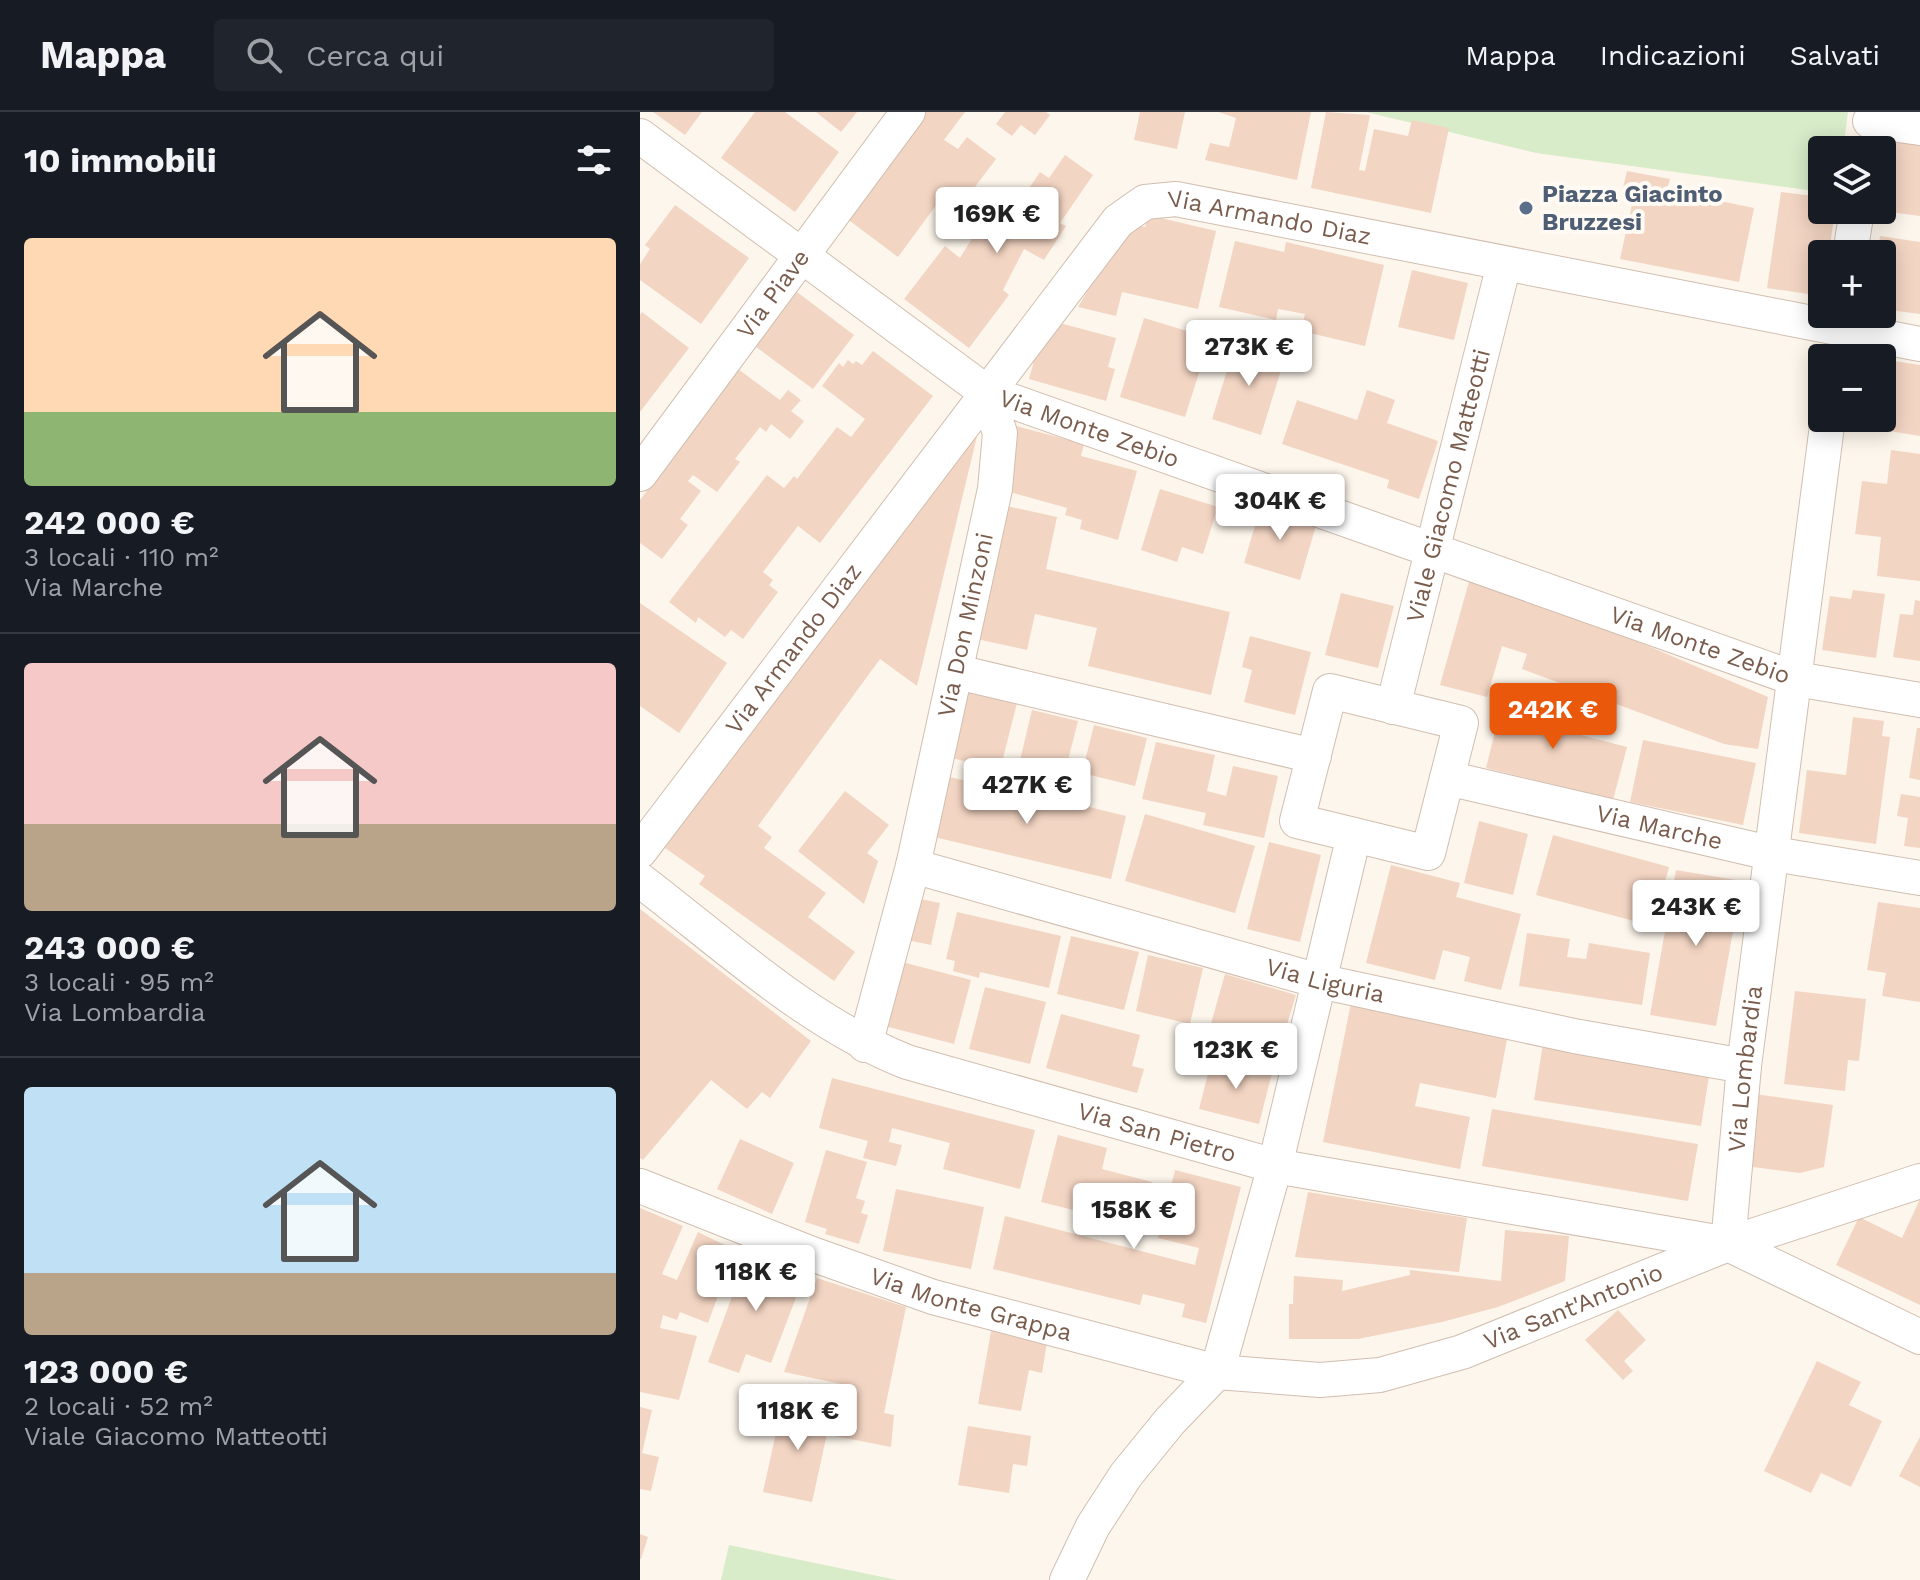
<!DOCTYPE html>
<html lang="it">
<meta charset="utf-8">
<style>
body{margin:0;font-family:"Work Sans",sans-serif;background:#20242c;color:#f1f3f6;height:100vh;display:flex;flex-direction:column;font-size:30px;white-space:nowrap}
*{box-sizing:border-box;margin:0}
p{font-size:26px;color:#9ea1a6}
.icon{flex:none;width:44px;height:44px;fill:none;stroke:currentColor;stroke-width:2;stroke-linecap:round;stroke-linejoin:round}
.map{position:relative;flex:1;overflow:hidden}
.details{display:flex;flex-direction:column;background:#171b24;width:640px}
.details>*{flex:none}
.tools{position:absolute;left:1168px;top:24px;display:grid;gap:16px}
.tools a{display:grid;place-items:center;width:88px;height:88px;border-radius:8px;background:#171b24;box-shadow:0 4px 20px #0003;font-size:40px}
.price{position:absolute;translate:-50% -68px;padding:0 18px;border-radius:8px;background:#fff;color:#222;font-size:26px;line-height:52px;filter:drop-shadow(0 2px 4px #0008)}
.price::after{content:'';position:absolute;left:50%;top:48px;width:24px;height:18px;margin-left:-12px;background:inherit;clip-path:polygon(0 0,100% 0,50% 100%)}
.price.active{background:#ea580c;color:#fff}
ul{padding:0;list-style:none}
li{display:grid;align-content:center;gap:16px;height:424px;padding:0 24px}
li+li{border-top:2px solid #363941}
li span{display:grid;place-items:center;height:248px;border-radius:8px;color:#555}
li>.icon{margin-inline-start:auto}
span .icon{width:144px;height:144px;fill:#fffc;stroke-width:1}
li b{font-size:34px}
h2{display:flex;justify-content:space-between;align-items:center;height:96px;padding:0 24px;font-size:34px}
header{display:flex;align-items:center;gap:48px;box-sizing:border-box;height:112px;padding:0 40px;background:#171b24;border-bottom:2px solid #363941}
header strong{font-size:38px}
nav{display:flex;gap:44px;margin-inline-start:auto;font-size:28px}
.search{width:560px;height:72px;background:#20242c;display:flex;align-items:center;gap:20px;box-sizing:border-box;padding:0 28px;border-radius:8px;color:#9ea1a6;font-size:30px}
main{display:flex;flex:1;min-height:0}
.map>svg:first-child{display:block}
.green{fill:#d8ecc9}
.building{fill:#f3d5c3}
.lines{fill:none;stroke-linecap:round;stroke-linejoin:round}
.street-casing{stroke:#d1beb0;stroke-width:36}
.street{stroke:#fff;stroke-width:34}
.service-dot{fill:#5c6f8a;stroke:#fffaf3;stroke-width:3}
.labels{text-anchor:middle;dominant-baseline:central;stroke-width:8;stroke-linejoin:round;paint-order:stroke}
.service-label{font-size:24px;font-weight:bold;fill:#4e5e75;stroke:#fffaf3;text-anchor:start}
.street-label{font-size:24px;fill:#7a5c4d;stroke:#fffaf3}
</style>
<header>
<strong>Mappa</strong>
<div class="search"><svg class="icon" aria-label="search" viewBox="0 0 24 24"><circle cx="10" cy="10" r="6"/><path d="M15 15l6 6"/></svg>Cerca qui</div>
<nav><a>Mappa</a><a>Indicazioni</a><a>Salvati</a></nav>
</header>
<main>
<section class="details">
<h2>10 immobili<svg class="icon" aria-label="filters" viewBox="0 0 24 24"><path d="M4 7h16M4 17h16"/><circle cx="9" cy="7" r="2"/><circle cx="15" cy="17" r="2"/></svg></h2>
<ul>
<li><span style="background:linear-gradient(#ffd9b3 70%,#8fb573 0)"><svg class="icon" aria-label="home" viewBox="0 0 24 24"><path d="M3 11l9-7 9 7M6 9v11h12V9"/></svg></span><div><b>242 000 €</b><p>3 locali · 110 m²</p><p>Via Marche</p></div></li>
<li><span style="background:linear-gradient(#f6c9c9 65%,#b9a48a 0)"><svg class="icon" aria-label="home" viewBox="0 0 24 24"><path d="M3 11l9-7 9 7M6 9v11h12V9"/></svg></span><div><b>243 000 €</b><p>3 locali · 95 m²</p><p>Via Lombardia</p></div></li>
<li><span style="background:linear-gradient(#bfe0f5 75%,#b9a48a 0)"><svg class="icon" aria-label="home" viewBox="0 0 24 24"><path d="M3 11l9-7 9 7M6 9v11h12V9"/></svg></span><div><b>123 000 €</b><p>2 locali · 52 m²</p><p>Viale Giacomo Matteotti</p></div></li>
</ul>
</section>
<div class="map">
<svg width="1280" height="1468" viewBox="0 0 1280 1468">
<rect width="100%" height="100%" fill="#fdf6ec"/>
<path class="green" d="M 726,0 L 1208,0 L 1203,38 L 1182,38 L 1182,80 L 896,41 Z
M 89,1433 L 257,1468 L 81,1468 Z"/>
<path class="building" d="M 13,0 L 62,0 L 45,23 Z
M 115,0 L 145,0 L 199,40 L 155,100 L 81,46 Z
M 176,0 L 217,0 L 201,20 Z
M 285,0 L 325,0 L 304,28 L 318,37 L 327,25 L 356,47 L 313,104 L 297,92 L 258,145 L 206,106 Z
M 365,0 L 406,0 L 410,3 L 395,23 L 381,13 L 372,24 L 356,12 Z
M 500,0 L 545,0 L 537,37 L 494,28 Z
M 578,0 L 671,0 L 657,68 L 565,48 L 570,31 L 589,35 L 596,6 Z
M 686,0 L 730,3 L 719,58 L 725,59 L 734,17 L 768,24 L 772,8 L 809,16 L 791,101 L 671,76 Z
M 1251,29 L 1280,32 L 1280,104 L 1242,99 Z
M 425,43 L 453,63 L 420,111 L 426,114 L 404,148 L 384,137 L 363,178 L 369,183 L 329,236 L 264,187 L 305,134 L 320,146 L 342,110 L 356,119 L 379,79 L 383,85 L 400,60 L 409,66 Z
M 987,59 L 1030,67 L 1027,78 L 1114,96 L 1099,170 L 980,147 L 994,83 L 982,80 Z
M 1141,80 L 1182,85 L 1182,98 L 1195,98 L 1189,142 L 1182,142 L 1182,184 L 1127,176 Z
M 35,93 L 109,146 L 61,212 L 0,168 L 0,152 L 10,137 L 5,133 Z
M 508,103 L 576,119 L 558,197 L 482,180 L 476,204 L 438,195 L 488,111 L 505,115 Z
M 1240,124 L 1280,130 L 1280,202 L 1242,197 L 1242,142 L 1237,142 Z
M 595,129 L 644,140 L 646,130 L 744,153 L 725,234 L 661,219 L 665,202 L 638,197 L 636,208 L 579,195 Z
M 772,158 L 828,171 L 814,228 L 758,215 Z
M 153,177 L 214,223 L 173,277 L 112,232 Z
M 2,200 L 49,236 L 0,300 L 0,203 Z
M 504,206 L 570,226 L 545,305 L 480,285 Z
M 412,209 L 476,226 L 468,255 L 475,257 L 466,289 L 389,267 L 401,223 Z
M 596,230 L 645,245 L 621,323 L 572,307 Z
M 233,239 L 293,284 L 180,431 L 158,414 L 123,460 L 133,468 L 129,473 L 138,480 L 103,527 L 91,518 L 85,525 L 58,505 L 56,511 L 29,490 L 127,363 L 144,376 L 154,364 L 157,367 L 197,315 L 211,325 L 225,307 L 182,274 L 199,251 L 203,255 L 208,248 L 213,252 L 216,249 L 222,253 Z
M 1242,247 L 1280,253 L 1280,324 L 1212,313 L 1213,306 L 1242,306 Z
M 98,257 L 140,288 L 148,278 L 161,288 L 151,299 L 164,309 L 150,327 L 131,312 L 126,320 L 120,315 L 95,347 L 100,350 L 77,380 L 53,363 L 48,369 L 61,379 L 40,407 L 48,413 L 22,447 L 0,431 L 0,388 Z
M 727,278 L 755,288 L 747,311 L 798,329 L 779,387 L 747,376 L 749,368 L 642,332 L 657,288 L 717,308 Z
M 376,314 L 444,332 L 441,344 L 497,359 L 478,428 L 440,417 L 442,408 L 425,403 L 427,396 L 359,377 Z
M 328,318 L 337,324 L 277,574 L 240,547 L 118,714 L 132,725 L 124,736 L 186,781 L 168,805 L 215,840 L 194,869 L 59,772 L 65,764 L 25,736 Z
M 1251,338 L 1280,342 L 1280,469 L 1237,464 L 1241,425 L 1215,422 L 1222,369 L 1247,372 Z
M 520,377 L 578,395 L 563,442 L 542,435 L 537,450 L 501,438 Z
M 362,393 L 417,405 L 406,457 L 590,500 L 571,583 L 448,554 L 457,516 L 395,502 L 387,538 L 332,526 Z
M 621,393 L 677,410 L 660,468 L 604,451 Z
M 832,459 L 1128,585 L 1118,637 L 1084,632 L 882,557 L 887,542 L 862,534 L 847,585 L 800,573 Z
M 1213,478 L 1245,482 L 1236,546 L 1182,538 L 1190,484 L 1211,487 Z
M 701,481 L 754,494 L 738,556 L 685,543 Z
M 1275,488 L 1280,489 L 1280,549 L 1253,545 L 1260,502 L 1273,503 Z
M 0,491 L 87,551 L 39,621 L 0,594 Z
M 610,524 L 671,540 L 655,603 L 604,590 L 612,558 L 602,555 Z
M 321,577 L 377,591 L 360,658 L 304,644 Z
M 878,584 L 923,596 L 918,617 L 987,635 L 973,688 L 846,656 L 862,591 L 876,594 Z
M 392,598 L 438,609 L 421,676 L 376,665 Z
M 1213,605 L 1244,609 L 1242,624 L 1250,625 L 1236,732 L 1159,721 L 1167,658 L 1206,663 Z
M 454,613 L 507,626 L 495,674 L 442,661 Z
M 1277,616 L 1280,616 L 1280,668 L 1269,666 Z
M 1003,628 L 1116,651 L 1103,713 L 990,690 Z
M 516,630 L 575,643 L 567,679 L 586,684 L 593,654 L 638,664 L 624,726 L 563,713 L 566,701 L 502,687 Z
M 301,663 L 353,675 L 351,685 L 364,688 L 367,675 L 486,704 L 471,767 L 286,723 Z
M 205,679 L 249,713 L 227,741 L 238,749 L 224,792 L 158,739 Z
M 1261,682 L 1280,685 L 1280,736 L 1264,734 L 1268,706 L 1257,704 Z
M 505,702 L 615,734 L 595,801 L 485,769 Z
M 839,709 L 888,722 L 873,783 L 824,771 Z
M 913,723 L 1029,755 L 1013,814 L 896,783 Z
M 629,730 L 681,743 L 660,830 L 607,817 Z
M 751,753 L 820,771 L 816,785 L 881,802 L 861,878 L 824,869 L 830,845 L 803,838 L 795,868 L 726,851 Z
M 1036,758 L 1102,769 L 1076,914 L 1010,903 Z
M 271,785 L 300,791 L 291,833 L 262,827 Z
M 1238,790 L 1280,796 L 1280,890 L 1242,884 L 1246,861 L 1227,858 Z
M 0,797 L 171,929 L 130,986 L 122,980 L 107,997 L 71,968 L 3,1048 L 0,1046 Z
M 317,800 L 421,824 L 409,876 L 340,860 L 339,866 L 313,859 L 315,849 L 306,847 Z
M 887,821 L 930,827 L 927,845 L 946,847 L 949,831 L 1010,841 L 1002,893 L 879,874 Z
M 431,824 L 499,840 L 484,898 L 417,882 Z
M 508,843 L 563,856 L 550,912 L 496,899 Z
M 262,850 L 331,868 L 314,932 L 245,914 Z
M 585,862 L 656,883 L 638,942 L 568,922 Z
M 345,875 L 406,890 L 390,952 L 329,937 Z
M 1155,879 L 1226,887 L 1219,949 L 1208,948 L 1205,979 L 1144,972 Z
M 711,891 L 868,922 L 856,986 L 780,971 L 775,994 L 830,1005 L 820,1057 L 683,1030 Z
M 421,902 L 500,923 L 492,954 L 504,957 L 497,981 L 406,956 Z
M 903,932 L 1070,958 L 1061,1014 L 894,988 Z
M 572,946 L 632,961 L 619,1012 L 559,997 Z
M 192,966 L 395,1018 L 380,1077 L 303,1057 L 310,1031 L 252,1016 L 249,1030 L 262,1033 L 256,1054 L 223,1046 L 228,1029 L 179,1016 Z
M 1115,982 L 1193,993 L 1184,1055 L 1160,1061 L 1105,1054 Z
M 852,997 L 1058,1032 L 1048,1089 L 842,1054 Z
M 418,1023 L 467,1036 L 462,1057 L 512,1070 L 501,1115 L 401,1090 Z
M 100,1027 L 154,1051 L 132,1102 L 77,1077 Z
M 186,1038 L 227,1050 L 216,1086 L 225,1089 L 221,1101 L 228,1103 L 219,1132 L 185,1122 L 187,1117 L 165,1110 Z
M 535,1058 L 601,1075 L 566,1211 L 542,1205 L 545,1192 L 503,1182 L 500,1193 L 353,1157 L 365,1104 L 555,1153 L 559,1136 L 518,1126 Z
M 256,1077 L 344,1095 L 331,1157 L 243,1139 Z
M 668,1080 L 827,1106 L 819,1160 L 655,1145 Z
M 1280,1087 L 1280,1193 L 1196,1153 L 1219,1105 L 1262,1126 Z
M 0,1096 L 43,1114 L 22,1162 L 37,1168 L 58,1120 L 95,1138 L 68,1211 L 40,1200 L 37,1208 L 23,1203 L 20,1216 L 57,1224 L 39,1288 L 0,1280 Z
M 865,1118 L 929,1124 L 925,1169 L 858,1195 L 802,1210 L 718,1227 L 649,1227 L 649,1192 L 653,1192 L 654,1164 L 703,1168 L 702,1179 L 770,1163 L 770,1158 L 861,1169 Z
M 108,1141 L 165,1162 L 131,1251 L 106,1242 L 99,1261 L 68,1250 Z
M 177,1166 L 266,1195 L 244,1301 L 254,1303 L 251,1335 L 190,1323 L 201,1272 L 144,1260 Z
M 978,1198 L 1006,1228 L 984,1249 L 993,1259 L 983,1268 L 945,1228 Z
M 352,1214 L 408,1224 L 402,1261 L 389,1258 L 381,1299 L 338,1292 Z
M 1177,1249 L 1221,1270 L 1209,1293 L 1242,1309 L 1211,1375 L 1181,1361 L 1171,1381 L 1124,1359 Z
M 143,1289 L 192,1299 L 172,1390 L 123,1380 Z
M 0,1295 L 12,1298 L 2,1341 L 19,1345 L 11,1379 L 0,1377 Z
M 328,1314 L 391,1324 L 387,1354 L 373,1352 L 369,1381 L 318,1373 Z
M 1280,1325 L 1280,1375 L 1259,1364 Z
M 0,1422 L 8,1425 L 1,1447 L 0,1447 Z"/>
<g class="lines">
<defs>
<g id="street">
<path d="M 1230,9 L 1280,16"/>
<path id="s1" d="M 0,24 L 346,280 L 1156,567 L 1280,588"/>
<path d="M 1210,142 L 1217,98"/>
<path id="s2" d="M 0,362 L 268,0"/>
<path d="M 317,560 L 674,644"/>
<path d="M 690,579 L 821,611 L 788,741 L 657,709 Z"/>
<path id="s3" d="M 753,595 L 864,152"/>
<path id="s4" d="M 807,666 L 1134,742 L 1280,766"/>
<path id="s5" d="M 0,739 L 478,109 L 505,90 L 536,87 L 1280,232"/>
<path id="s6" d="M 273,754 L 679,869 L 934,924 L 1104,954"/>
<path id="s7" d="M 0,768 C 84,832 168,911 267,950 L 635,1054 L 1088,1132 L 1280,1225"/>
<path id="s8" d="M 225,933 L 273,754 L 355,377 L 360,321 L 346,280"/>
<path id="s9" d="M 0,1074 L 172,1142 L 293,1185 L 577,1260 L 680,1268 L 740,1263 L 822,1240 L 1088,1132 L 1280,1069"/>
<path id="s10" d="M 1088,1132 L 1104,954 L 1188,306"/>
<path d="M 427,1468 L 453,1414 L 486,1363 L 530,1309 L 577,1260 L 635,1054 L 714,723"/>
</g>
</defs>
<use href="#street" class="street-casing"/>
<use href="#street" class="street"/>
</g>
<circle class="service-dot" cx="886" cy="96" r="8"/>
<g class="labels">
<g class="service-label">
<text x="902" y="82">Piazza Giacinto<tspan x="902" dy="28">Bruzzesi</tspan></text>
</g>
<g class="street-label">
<text stroke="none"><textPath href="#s5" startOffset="950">Via Armando Diaz</textPath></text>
<text stroke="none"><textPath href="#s2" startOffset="224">Via Piave</textPath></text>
<text stroke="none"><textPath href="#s1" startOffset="540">Via Monte Zebio</textPath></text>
<text stroke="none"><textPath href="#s3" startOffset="228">Viale Giacomo Matteotti</textPath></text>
<text stroke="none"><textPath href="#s8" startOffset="432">Via Don Minzoni</textPath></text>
<text stroke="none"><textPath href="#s1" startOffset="1188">Via Monte Zebio</textPath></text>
<text stroke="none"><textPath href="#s5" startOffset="254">Via Armando Diaz</textPath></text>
<text stroke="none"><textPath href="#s4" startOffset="218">Via Marche</textPath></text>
<text stroke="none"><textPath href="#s6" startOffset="428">Via Liguria</textPath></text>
<text stroke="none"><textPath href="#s10" startOffset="176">Via Lombardia</textPath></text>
<text stroke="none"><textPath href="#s7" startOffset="584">Via San Pietro</textPath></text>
<text stroke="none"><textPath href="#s9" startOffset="352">Via Monte Grappa</textPath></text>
<text stroke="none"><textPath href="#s9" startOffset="976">Via Sant'Antonio</textPath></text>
</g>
</g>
</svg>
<div class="tools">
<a><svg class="icon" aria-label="layers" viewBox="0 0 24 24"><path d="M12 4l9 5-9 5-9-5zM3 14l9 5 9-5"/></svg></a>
<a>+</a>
<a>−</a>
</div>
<b class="price" style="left:357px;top:143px">169K €</b>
<b class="price" style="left:609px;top:276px">273K €</b>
<b class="price" style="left:640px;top:430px">304K €</b>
<b class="price active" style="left:913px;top:639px">242K €</b>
<b class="price" style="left:387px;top:714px">427K €</b>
<b class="price" style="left:1056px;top:836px">243K €</b>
<b class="price" style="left:596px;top:979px">123K €</b>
<b class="price" style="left:494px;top:1139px">158K €</b>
<b class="price" style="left:116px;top:1201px">118K €</b>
<b class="price" style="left:158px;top:1340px">118K €</b>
</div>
</main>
